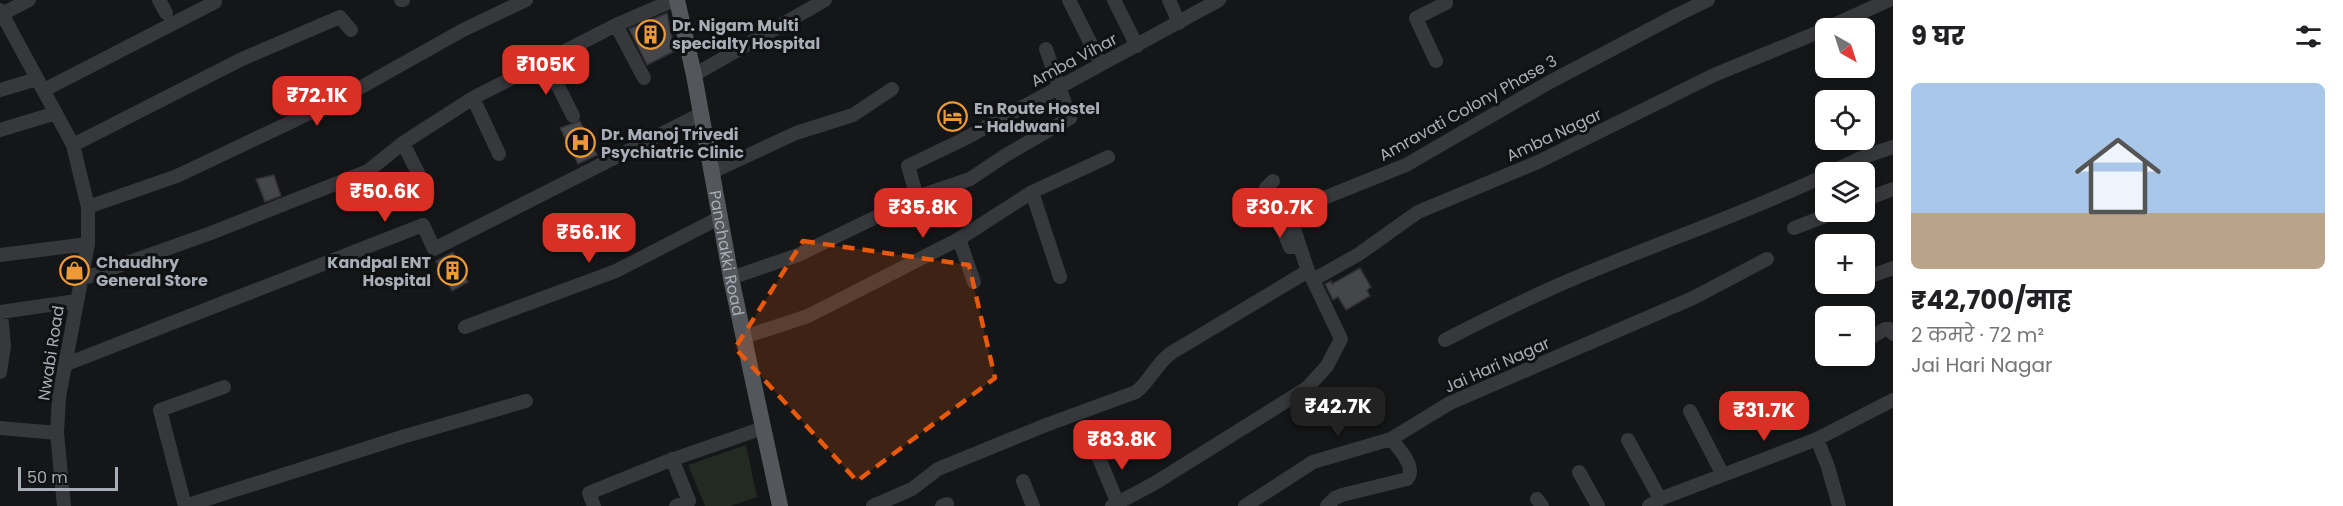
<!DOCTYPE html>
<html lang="hi">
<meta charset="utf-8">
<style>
body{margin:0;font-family:Poppins,"Noto Sans Devanagari",sans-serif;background:#f6f6f6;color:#202124;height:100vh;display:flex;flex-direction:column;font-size:22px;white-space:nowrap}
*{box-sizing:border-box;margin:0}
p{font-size:20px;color:#757577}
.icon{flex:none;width:33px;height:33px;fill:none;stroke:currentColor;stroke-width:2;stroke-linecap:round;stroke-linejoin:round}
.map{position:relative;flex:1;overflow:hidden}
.sheet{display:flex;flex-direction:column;background:#fff;width:450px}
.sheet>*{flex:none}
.needle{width:39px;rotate:141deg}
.tools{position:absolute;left:1815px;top:18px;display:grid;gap:12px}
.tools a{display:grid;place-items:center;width:60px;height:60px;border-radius:9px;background:#fff;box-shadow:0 3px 9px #0003;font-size:30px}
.scale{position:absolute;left:18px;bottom:15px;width:100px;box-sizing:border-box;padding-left:6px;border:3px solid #a8aeb7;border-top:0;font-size:16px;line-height:21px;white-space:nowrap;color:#a8aeb7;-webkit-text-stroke:4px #101112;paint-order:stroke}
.price{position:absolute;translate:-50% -51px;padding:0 14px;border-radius:12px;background:#d93025;color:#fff;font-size:20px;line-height:39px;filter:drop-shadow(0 2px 3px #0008)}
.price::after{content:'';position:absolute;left:50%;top:36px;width:18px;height:14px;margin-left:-9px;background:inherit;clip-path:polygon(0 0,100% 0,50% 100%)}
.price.active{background:#222;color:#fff}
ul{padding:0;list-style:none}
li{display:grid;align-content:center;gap:12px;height:318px;padding:0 18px}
li span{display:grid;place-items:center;height:186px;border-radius:9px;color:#555}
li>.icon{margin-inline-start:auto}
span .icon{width:108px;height:108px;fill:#fffc;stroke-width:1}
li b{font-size:26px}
h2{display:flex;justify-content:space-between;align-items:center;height:72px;padding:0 18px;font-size:26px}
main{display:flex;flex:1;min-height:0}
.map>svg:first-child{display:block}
.green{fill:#222a22}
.building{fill:#44464a;stroke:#303033;stroke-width:1.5}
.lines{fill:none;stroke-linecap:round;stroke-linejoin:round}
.minor{stroke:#37383c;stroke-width:14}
.major{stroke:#53565b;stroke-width:16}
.marked{fill:#e8590c;fill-opacity:0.2;stroke:#e8590c;stroke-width:4.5;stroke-dasharray:12 8;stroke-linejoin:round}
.labels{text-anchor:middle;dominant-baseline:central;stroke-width:6;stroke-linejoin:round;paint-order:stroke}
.poi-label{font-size:16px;font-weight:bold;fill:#a8aeb7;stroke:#101112;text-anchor:start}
.street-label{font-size:16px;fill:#a8aeb7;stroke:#101112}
</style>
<main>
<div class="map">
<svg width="1893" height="506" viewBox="0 0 1893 506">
<rect width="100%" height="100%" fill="#151617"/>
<path class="green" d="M 746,445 L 757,497 L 730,506 L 705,506 L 688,465 Z"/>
<path class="building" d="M 667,13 L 675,51 L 647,65 L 629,29 Z
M 580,121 L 597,155 L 578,164 L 560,128 Z
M 274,175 L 281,196 L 265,202 L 256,179 Z
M 453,252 L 468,282 L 452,291 L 436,261 Z
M 1360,268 L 1371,287 L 1367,290 L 1370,296 L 1346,310 L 1338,297 L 1333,300 L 1325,284 L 1331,281 L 1332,284 Z"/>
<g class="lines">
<path class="minor" d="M 159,0 L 166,13
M 401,0 L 403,0
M 1069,0 L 1101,64
M 1114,0 L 1137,46
M 1169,0 L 1179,23
M 0,10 L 73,145 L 88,207 L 88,244 L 59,397 L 57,433 L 64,506
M 2,14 L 29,0
M 616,25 L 644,78
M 1827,28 L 1889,0
M 1436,61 L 1416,18 L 1446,3 L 1445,0
M 546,62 L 573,116
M 694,75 L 825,0
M 0,90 L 37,79
M 44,90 L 215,2
M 473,98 L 499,154
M 0,130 L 56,113
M 403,143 L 428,193
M 73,145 L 242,59 L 340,17 L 351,30
M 712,172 L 796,133 L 853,115 L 892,89
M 1831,172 L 1863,157 L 1893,147
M 1273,181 L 1266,188 L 1290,247 L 1297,247
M 1032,192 L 1060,277
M 917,197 L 908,166 L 964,139 L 1219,0
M 1864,200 L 1893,189
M 88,207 L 177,176 L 291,122 L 356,90 L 463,30 L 526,0
M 1794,228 L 1836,212
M 959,239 L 974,282
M 0,255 L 88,244
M 1308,271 L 1313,280 L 1359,254 L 1418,212 L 1538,162 L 1714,75 L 1826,29
M 1868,277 L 1893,268
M 731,278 L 798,255 L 917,197 L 970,179 L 1006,155 L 1070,118 L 1046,49
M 82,279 L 211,233 L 368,171 L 403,143 L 473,98 L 616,25 L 674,0
M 465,327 L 616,271 L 721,217
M 744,337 L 808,316 L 959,239 L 1032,192 L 1108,157
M 1445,340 C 1486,319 1526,299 1568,281 C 1654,244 1742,215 1826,175
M 1865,341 L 1885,329 L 1889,329 L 1893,334
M 64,365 L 423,225 L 434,249 L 701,114
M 0,372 L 4,346 L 1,312 L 76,301
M 1690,411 L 1723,475
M 0,428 L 57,433
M 1817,439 L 1828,467 L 1839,506
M 1628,440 L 1660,499
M 1096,451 L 1118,504
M 672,459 L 689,501 L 676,506
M 1579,472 L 1598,506
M 1023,481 L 1033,506
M 1537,499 L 1542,506
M 185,506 L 402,437 L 526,401
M 185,506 L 160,410 L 224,387
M 594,506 L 589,493 L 668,461 L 763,428
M 873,506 L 912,489 L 938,469 L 1046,425 L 1136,392 C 1150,381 1156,364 1171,353 L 1308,271 L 1290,217 L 1304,206 L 1406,165 L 1548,83 L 1677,15 L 1708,0
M 942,506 L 947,504
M 1112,506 L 1155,483 L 1307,388 L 1327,366 L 1341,339 L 1313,280
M 1245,506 L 1313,462 L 1391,439 L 1450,403 L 1693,298 L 1767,259
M 1327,506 L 1335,498 L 1342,495 L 1407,479 C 1417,468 1399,448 1391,439
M 1649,506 L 1660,499 L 1817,439 L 1893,400"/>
<path class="major" id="s1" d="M 677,0 L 694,75 L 731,278 L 780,506"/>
</g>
<path class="marked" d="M 803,241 L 969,265 L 995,378 L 857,481 L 735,348 Z"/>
<defs>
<symbol id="building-ring" viewBox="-11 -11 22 22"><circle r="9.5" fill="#101112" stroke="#ed9938" stroke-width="1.5"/><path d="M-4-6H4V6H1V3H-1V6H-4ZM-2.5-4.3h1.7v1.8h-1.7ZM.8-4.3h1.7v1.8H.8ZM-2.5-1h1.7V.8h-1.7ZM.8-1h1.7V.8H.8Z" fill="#ed9938"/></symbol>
<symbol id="hotel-ring" viewBox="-11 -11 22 22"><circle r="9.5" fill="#101112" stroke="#ed9938" stroke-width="1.5"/><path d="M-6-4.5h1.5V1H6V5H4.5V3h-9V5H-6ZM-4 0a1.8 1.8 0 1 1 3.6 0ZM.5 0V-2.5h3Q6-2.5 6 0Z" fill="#ed9938"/></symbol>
<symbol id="hospital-ring" viewBox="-11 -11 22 22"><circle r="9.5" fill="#101112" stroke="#ed9938" stroke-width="1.5"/><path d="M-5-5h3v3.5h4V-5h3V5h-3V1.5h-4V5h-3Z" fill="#ed9938"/></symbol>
<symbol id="shop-ring" viewBox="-11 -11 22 22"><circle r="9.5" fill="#101112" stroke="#ed9938" stroke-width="1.5"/><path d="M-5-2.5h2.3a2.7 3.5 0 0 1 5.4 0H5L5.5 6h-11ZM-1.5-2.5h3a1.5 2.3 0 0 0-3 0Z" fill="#ed9938"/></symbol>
</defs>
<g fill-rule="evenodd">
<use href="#building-ring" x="634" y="18" width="33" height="33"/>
<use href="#hotel-ring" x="936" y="100" width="33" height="33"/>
<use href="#hospital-ring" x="564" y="126" width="33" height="33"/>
<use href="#shop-ring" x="58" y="254" width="33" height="33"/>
<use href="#building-ring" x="436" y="254" width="33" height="33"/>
</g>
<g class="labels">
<g class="poi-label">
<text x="672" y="25">Dr. Nigam Multi<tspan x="672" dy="18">specialty Hospital</tspan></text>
<text x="974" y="108">En Route Hostel<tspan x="974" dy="18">- Haldwani</tspan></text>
<text x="601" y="134">Dr. Manoj Trivedi<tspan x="601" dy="18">Psychiatric Clinic</tspan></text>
<text x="96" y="262">Chaudhry<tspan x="96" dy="18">General Store</tspan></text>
<text x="431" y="262" text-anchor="end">Kandpal ENT<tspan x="431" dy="18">Hospital</tspan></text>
</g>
<g class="street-label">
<text transform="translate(1074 60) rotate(-28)">Amba Vihar</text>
<text transform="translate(1468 108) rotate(-29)">Amravati Colony Phase 3</text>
<text transform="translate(1554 135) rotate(-25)">Amba Nagar</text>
<text stroke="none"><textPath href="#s1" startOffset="258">Panchakki Road</textPath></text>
<text transform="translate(51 353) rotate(-81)">Nwabi Road</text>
<text transform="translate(1497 365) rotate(-24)">Jai Hari Nagar</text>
</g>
</g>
</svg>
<div class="tools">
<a><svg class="needle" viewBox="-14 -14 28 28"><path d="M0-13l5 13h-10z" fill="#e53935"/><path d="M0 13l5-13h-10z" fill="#757577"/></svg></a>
<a><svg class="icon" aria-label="locate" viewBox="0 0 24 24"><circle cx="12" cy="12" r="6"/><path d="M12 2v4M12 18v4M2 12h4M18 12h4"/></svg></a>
<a><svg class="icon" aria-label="layers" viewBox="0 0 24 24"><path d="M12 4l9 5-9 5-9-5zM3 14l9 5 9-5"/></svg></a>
<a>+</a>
<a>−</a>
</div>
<div class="scale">50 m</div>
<b class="price" style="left:546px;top:96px">₹105K</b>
<b class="price" style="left:317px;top:127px">₹72.1K</b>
<b class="price" style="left:385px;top:223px">₹50.6K</b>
<b class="price" style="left:923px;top:239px">₹35.8K</b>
<b class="price" style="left:1280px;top:239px">₹30.7K</b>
<b class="price" style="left:589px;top:264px">₹56.1K</b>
<b class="price active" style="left:1338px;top:438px">₹42.7K</b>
<b class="price" style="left:1764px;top:442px">₹31.7K</b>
<b class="price" style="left:1122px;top:471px">₹83.8K</b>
</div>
<section class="sheet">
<h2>9 घर<svg class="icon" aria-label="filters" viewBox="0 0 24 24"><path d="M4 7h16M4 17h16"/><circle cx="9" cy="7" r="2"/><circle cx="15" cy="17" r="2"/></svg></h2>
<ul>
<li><span style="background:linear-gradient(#a9c7e8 70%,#b9a48a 0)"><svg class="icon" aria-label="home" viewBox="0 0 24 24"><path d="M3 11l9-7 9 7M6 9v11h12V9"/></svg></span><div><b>₹42,700/माह</b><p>2 कमरे · 72 m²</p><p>Jai Hari Nagar</p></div></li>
</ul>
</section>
</main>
